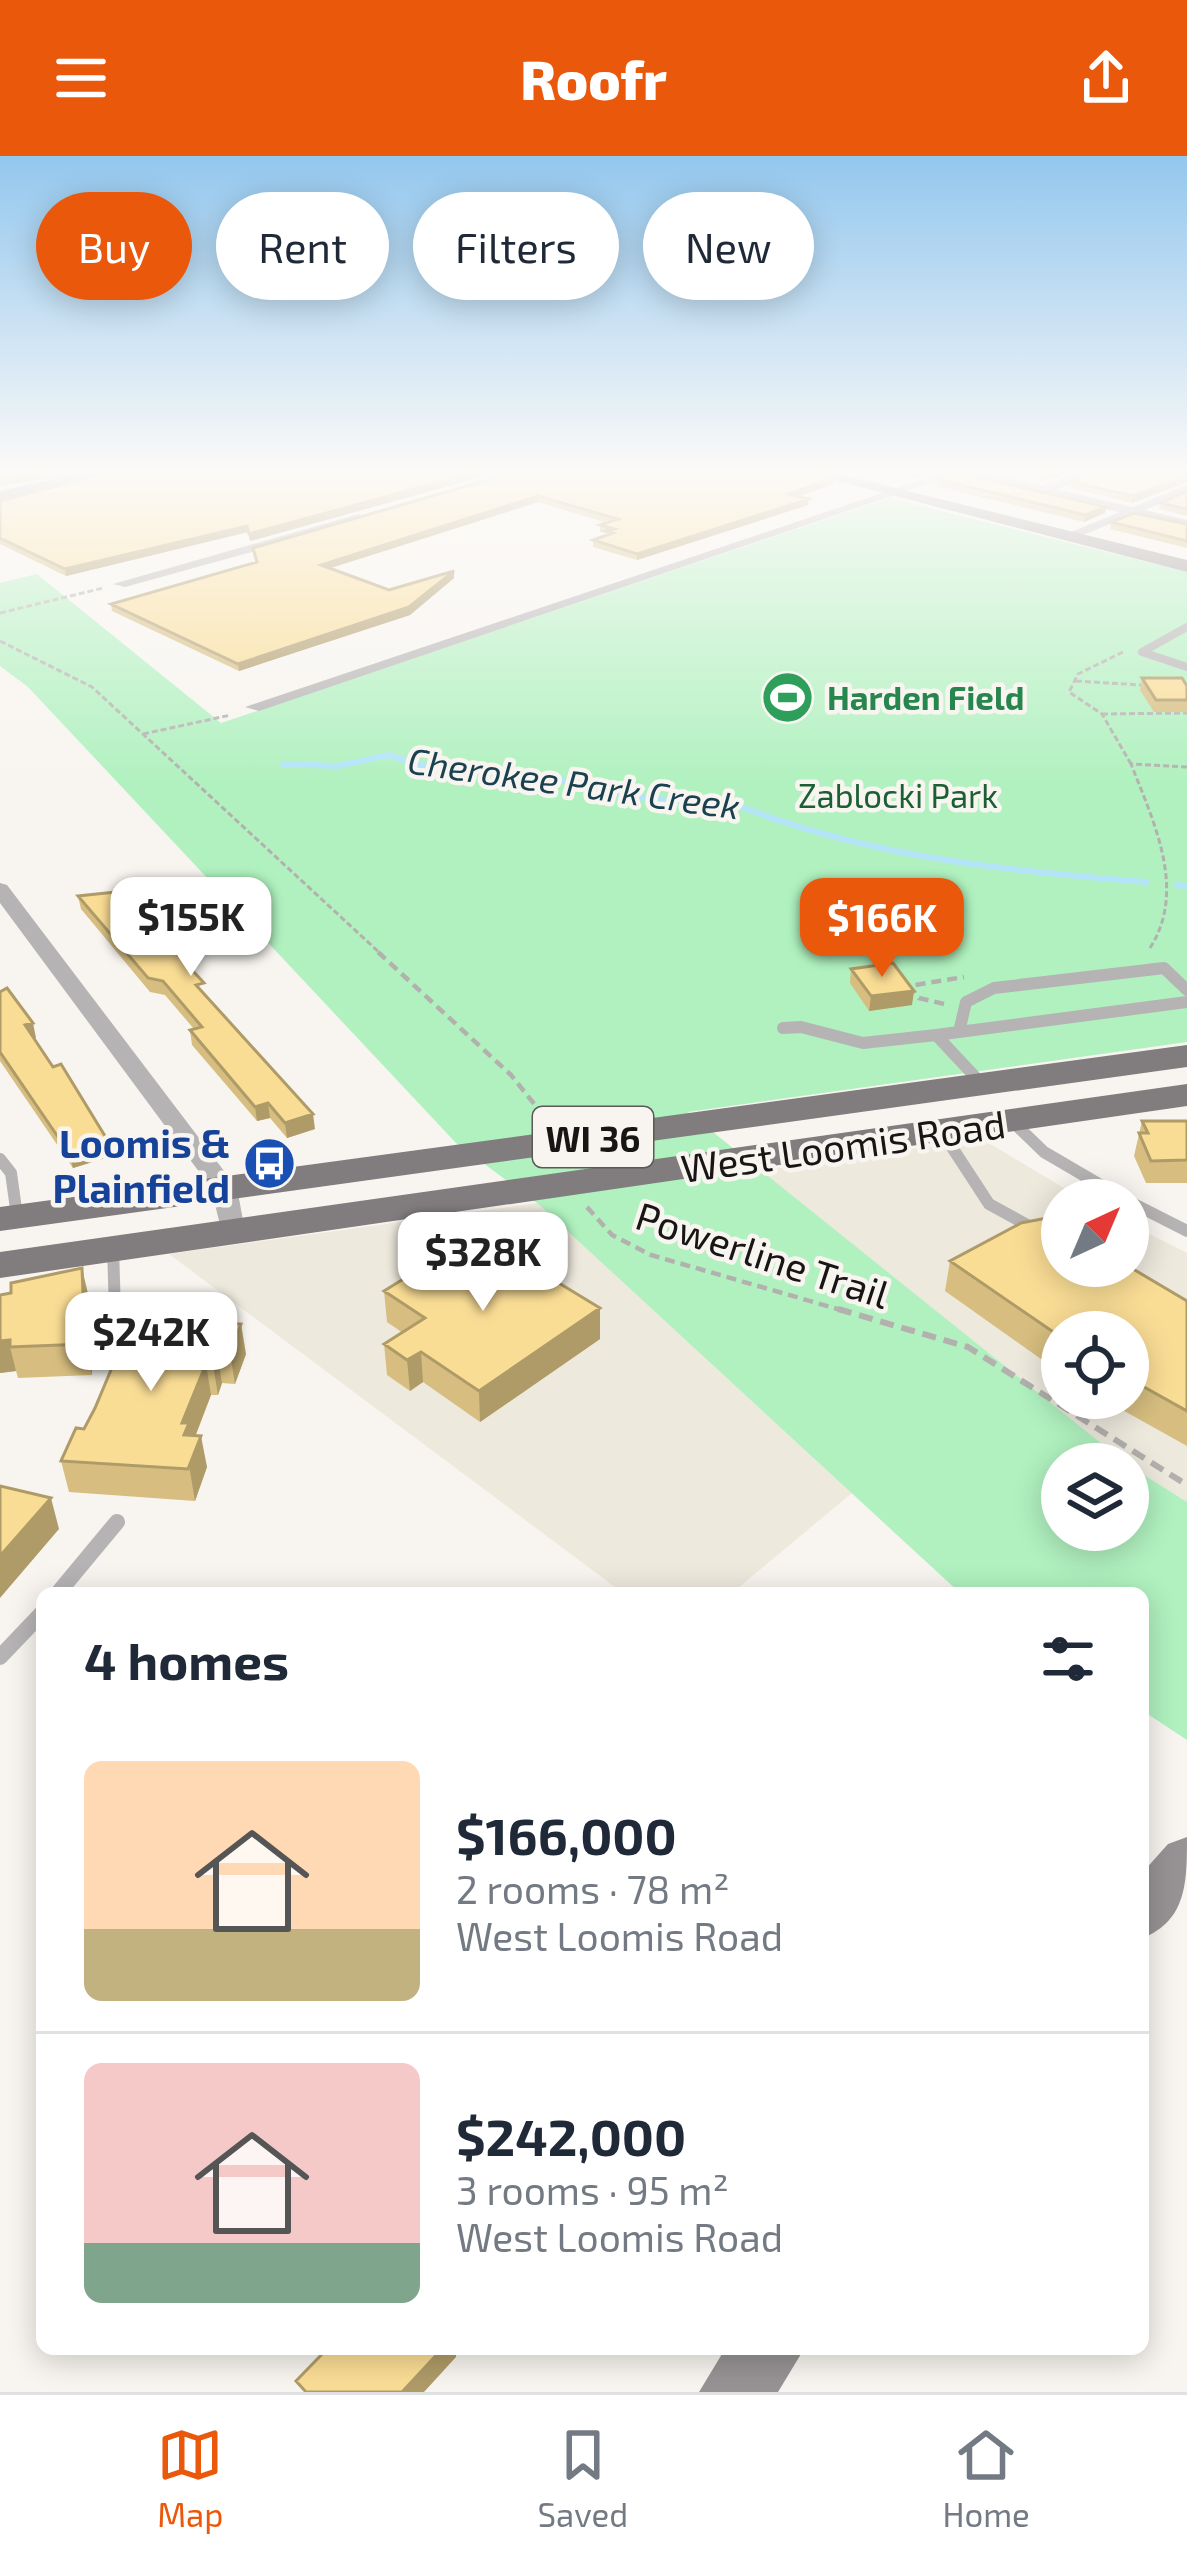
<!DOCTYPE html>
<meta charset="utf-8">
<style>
body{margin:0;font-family:"Exo 2",sans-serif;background:#f2f2f3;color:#1f2937;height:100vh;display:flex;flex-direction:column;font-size:45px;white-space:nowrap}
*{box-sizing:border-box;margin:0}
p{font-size:39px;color:#747a83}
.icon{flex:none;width:66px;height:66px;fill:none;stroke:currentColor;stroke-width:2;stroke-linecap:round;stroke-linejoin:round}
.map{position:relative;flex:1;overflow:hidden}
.side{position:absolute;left:36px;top:1431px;width:1113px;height:768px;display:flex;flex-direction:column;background:#fff;border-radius:18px;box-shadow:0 6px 30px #0003}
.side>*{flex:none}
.hud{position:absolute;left:36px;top:36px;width:1116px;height:108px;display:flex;gap:24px}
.needle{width:78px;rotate:44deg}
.buttons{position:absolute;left:1041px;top:1023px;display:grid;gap:24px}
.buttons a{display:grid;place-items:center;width:108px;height:108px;border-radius:50%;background:#fff;box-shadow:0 6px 30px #0003;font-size:60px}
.price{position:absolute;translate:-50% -102px;padding:0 27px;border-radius:24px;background:#fff;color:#222;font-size:39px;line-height:78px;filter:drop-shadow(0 3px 6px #0008)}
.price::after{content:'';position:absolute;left:50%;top:72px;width:36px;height:27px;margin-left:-18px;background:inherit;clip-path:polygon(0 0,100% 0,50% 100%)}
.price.on{background:#ea580c;color:#fff}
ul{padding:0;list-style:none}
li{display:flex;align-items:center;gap:36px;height:300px;padding:0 48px}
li+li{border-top:3px solid #e0e1e3}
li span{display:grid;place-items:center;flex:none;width:336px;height:240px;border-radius:18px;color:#555}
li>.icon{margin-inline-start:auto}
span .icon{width:144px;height:144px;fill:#fffc;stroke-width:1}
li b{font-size:51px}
h2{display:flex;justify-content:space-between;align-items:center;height:144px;padding:0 48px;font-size:51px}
.pill{padding:0 42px;border-radius:54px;background:#fff;box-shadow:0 6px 30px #0003;font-size:42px;line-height:108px}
.pill.on{background:#ea580c;color:#fff}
header{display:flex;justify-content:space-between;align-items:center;height:156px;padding:0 48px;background:#ea580c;color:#fff;font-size:54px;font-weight:800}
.tab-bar{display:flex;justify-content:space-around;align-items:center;height:168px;border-top:3px solid #e0e1e3;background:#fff;font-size:33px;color:#747a83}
.tab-bar a{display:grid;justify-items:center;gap:6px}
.tab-bar .on{color:#ea580c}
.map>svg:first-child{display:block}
.built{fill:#eee9dd;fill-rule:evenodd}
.green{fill:#b0f1bf}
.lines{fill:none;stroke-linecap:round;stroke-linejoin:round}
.stream{stroke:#b3e4f8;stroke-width:6}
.path-far2{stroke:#b3b1ad;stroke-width:3;stroke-dasharray:6 3;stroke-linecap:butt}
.path-far1{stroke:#b3b1ad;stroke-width:4.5;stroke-dasharray:10 6;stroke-linecap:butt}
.path{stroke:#b3b1ad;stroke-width:6;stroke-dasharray:14 8;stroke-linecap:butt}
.lane-far2{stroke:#b6b3b4;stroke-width:8}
.lane-far1{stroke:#b6b3b4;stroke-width:12}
.lane{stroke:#b6b3b4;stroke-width:16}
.street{fill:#b6b3b4;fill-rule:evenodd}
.secondary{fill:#979394;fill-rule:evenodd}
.primary{fill:#817c7d;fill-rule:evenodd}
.wall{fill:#d7be80}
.shaded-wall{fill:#af9b68}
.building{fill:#fadd95;stroke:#af9b68;stroke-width:3}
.labels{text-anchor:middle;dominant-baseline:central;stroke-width:9;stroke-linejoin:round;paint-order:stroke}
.far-leisure-label{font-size:33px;font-weight:bold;fill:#27864d;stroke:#f8f5f0;text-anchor:start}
.far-park-label{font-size:33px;fill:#1a6033;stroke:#f8f5f0}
.far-water-label{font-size:36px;font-style:italic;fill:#1a4150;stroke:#f8f5f0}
.shield{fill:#f8f5f0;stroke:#5a5957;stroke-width:3}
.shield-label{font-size:36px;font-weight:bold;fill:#171615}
.transit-label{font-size:39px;font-weight:bold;fill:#164399;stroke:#f8f5f0;text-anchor:end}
.street-label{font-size:39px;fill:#171615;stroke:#f8f5f0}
</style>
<header><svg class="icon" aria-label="menu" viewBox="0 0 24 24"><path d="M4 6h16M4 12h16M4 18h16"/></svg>Roofr<svg class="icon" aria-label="share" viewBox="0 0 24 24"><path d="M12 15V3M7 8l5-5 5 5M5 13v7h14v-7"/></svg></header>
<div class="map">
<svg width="1187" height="2236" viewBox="0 0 1187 2236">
<rect width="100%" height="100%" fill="#f8f5f0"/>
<path class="built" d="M 982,983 L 1084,1044 L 1062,1044 L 1062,1110 L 1128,1110 L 1128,1067 L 1187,1097 L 1187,1346 L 1136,1315 L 759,1015 ZM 1062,1176 L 1128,1176 L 1128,1242 L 1062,1242 Z
M 537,1047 L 852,1337 L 732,1437 L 623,1437 L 169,1098 Z"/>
<path class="green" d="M 889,342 L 1187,416 L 1187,886 L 688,956 L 1127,1308 L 1062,1308 L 1062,1374 L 1128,1374 L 1128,1309 L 1187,1346 L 1187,1584 L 1143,1555 L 1143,1437 L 960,1437 L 537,1047 L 456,987 L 28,531 L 0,510 L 0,427 L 37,418 L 221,567 Z"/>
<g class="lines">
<path class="stream" d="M 283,608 L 338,610 L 388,599 L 436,613 L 570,625 L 617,639 L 707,648 L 720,642 C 853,699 1004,715 1147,726
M 1177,729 L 1187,730"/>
<path class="path-far2" d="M 0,457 L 103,432
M 0,485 L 92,531 L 382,799
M 1123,496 L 1078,518 L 1069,536 L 1102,558 L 1131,608
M 1076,525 L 1142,529
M 1102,558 L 1187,557
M 143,578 L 231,559
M 1150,792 C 1187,734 1154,667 1131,608 L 1187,611"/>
<path class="path-far1" d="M 378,796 L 511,919 L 547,964
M 944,848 L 919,842 L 909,830 L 964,821
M 587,1051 L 612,1079 L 651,1099 L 848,1156"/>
<path class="path" d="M 838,1153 L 968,1191 L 1187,1329"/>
<path class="lane-far2" d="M 974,318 L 1187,368
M 1042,334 L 1087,318
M 1187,471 L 1142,496 L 1187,511"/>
<path class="lane-far1" d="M 783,872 L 801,871 L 863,887 L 936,879
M 959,876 L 966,846 L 994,832 L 1164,812 L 1187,834
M 981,927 L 936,879 L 1187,846
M 1013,966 L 1044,996 L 1126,1044
M 942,976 L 989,1048 L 1062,1088
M 0,1003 L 11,1017 L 17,1060
M 1128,1045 L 1187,1075
M 113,1092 L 115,1156"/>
<path class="lane" d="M 115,1153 L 115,1173 L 137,1175
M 58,1437 L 117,1366
M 0,1501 L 42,1457"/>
<path class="street" d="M 939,318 L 956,318 L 259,555 L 245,551 Z
M 1187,329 L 1187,337 L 1073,383 L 1061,380 Z
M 359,358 L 364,365 L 125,431 L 113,428 Z
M 0,727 L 7,729 L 237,1032 L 245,1075 L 241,1081 L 223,1081 L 211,1032 L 0,747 Z"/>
<path class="secondary" d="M 76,318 L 106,318 L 0,347 L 0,335 Z
M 811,318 L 839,318 L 1187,404 L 1187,416 Z
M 1187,1681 C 1187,1726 1187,1764 1143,1782 L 1143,1716 L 1168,1688 Z
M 725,2193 L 804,2193 L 778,2236 L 699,2236 Z"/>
<path class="primary" d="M 1187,889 L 1187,911 L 0,1075 L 0,1051 Z
M 1187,928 L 1187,950 L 0,1122 L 0,1096 Z"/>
</g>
<path class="wall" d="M 101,318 L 492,318 L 250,385 L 248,376 L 66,420 L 0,388 L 0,345 Z
M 508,318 L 833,328 L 799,340 L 808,349 L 637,404 L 593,391 L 593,384 L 606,380 L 606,377 L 600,376 L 600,369 L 607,367 L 538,346 L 331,412 L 389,434 L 454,415 L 454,422 L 410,459 L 239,515 L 112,455 L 111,448 L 256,406 L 253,392 Z
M 888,318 L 937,318 L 910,323 Z
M 1008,318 L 1067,318 L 1042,325 Z
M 1187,318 L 1187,326 L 1132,347 L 1071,332 L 1072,326 Z
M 973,320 L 1105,357 L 1084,366 L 936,330 L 937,323 Z
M 1187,335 L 1187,360 L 1159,353 L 1161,347 Z
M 1111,366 L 1187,368 L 1187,392 L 1110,373 Z
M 1142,522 L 1187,530 L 1187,556 L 1154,556 L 1140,534 Z
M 151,739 L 242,772 L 185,786 L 187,796 L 178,799 L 205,840 L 315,973 L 287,982 L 270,962 L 257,965 L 192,889 L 190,874 L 194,873 L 165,839 L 150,836 L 81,753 L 78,740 Z
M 851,813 L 912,849 L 869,855 L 850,827 Z
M 0,836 L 36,882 L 34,882 L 53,911 L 108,985 L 112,1000 L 73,1012 L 0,905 Z
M 1142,965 L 1187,965 L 1187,1027 L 1146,1027 L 1134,1000 Z
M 950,1105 L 1165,1133 L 1187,1145 L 1187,1290 L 1101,1242 L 1128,1242 L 1128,1176 L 1062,1176 L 1062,1218 L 945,1135 Z
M 384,1135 L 600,1183 L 480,1266 L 423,1226 L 410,1235 L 387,1219 L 384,1188 L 403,1177 L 387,1166 Z
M 0,1139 L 89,1142 L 92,1219 L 18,1222 L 16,1215 L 0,1217 Z
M 113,1190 L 246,1198 L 235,1228 L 222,1227 L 218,1239 L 211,1239 L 196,1279 L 207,1311 L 195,1345 L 69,1336 L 61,1305 L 84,1273 L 95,1252 L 116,1202 Z"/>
<path class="shaded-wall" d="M 39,318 L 77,318 L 0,330 L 0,324 Z
M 469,318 L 492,318 L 250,385 L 249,378 Z
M 910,318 L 937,318 L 910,323 Z
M 1048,318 L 1067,318 L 1042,325 L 1043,319 Z
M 1187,320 L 1187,326 L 1132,347 L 1133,340 Z
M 834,322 L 833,328 L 788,344 L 788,338 Z
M 538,340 L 538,346 L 321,415 L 321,409 Z
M 809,343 L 808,349 L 637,404 L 637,398 Z
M 1106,351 L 1105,357 L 1084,366 L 1085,359 Z
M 247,370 L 248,376 L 66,420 L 65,413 Z
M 454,415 L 454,422 L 410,459 L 239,515 L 238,508 Z
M 240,758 L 242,772 L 185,786 L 187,796 L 170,801 L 167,787 L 177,774 Z
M 914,835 L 912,849 L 869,855 L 871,840 Z
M 33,867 L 36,882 L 29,884 L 25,869 Z
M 268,947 L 270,962 L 257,965 L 255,951 Z
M 313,958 L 315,973 L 287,982 L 285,967 Z
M 108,985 L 112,1000 L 73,1012 L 69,997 Z
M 82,1112 L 89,1142 L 92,1219 L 85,1188 Z
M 600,1152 L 600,1183 L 480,1266 L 479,1235 Z
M 241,1168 L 246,1198 L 235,1228 L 230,1197 Z
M 10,1184 L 10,1191 L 16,1215 L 0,1217 L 0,1185 Z
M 421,1196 L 423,1226 L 410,1235 L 407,1204 Z
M 217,1197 L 222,1227 L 218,1239 L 213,1209 Z
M 206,1208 L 211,1239 L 192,1288 L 201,1280 L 207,1311 L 195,1345 L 182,1267 Z
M 51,1342 L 59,1373 L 0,1442 L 0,1400 Z
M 442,2193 L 456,2193 L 456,2201 L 424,2236 L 402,2236 Z"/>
<path class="building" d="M 0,318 L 39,318 L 0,324 Z
M 101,318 L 469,318 L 249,378 L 247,370 L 65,413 L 0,382 L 0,345 Z
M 508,318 L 816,318 L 834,322 L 788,338 L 809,343 L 637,398 L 593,384 L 613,377 L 606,375 L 614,373 L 600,369 L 618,363 L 538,340 L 321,409 L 389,434 L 454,415 L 409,451 L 238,508 L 111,448 L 257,406 L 253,392 Z
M 954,318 L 972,318 L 973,320 L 1106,351 L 1085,359 L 937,323 Z
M 1092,318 L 1187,318 L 1187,320 L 1133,340 L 1072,326 Z
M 1187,335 L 1187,353 L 1161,347 Z
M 1134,357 L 1187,368 L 1187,385 L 1111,366 Z
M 1142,522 L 1182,522 L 1187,530 L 1187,544 L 1156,544 Z
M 207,725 L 240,758 L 177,774 L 184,782 L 167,787 L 204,827 L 196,829 L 313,958 L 285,967 L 268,947 L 255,951 L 190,874 L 202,871 L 163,825 L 148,822 L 78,740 L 144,733 L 151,739 Z
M 893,807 L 914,835 L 871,840 L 851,813 Z
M 7,832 L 33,867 L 25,869 L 53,911 L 61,908 L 108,985 L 69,997 L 0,896 L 0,836 Z
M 1142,965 L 1187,965 L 1187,1004 L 1151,1005 L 1139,977 L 1148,977 Z
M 1052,1061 L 1062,1068 L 1062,1110 L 1128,1110 L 1187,1145 L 1187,1255 L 1128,1222 L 1128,1176 L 1062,1176 L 1062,1182 L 950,1105 L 1021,1067 Z
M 463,1086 L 506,1113 L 521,1104 L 600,1152 L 479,1235 L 421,1196 L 407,1204 L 384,1188 L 425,1162 L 384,1135 Z
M 82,1112 L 85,1188 L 10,1191 L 10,1184 L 0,1185 L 0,1139 L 11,1137 L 11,1127 Z
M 127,1160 L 241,1168 L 230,1197 L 217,1197 L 213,1209 L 206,1208 L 182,1267 L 189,1267 L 184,1279 L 201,1280 L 188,1313 L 61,1305 L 76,1272 L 84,1273 L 95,1252 L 121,1190 L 113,1190 Z
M 0,1330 L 51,1342 L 0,1400 Z
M 327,2193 L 442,2193 L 402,2236 L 306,2236 L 296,2225 Z"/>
<linearGradient id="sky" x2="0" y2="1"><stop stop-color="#93c7ee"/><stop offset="0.5" stop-color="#fcfaf8"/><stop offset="1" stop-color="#fcfaf8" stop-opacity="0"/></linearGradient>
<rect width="1187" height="631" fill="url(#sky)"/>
<defs>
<symbol id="stadium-disc" viewBox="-11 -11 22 22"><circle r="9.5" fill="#2e9e5b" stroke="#f8f5f0"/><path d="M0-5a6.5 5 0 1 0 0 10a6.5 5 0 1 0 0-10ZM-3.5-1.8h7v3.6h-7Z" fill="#fff"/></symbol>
<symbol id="bus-disc" viewBox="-11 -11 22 22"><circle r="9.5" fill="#1a4fb4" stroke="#f8f5f0"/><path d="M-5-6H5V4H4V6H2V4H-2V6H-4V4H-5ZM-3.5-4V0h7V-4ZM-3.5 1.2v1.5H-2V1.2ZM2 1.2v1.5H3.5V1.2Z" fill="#fff"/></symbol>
</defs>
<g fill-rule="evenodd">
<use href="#stadium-disc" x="758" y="512" width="59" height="59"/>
<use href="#bus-disc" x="240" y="978" width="59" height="59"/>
</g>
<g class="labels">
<g class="far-leisure-label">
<text x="827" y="541">Harden Field</text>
</g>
<g class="far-park-label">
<text x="898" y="639">Zablocki Park</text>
</g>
<g class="far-water-label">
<text transform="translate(574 626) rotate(8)">Cherokee Park Creek</text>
</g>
<rect class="shield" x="533" y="951" width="120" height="60" rx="9"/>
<g class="shield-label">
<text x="593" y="981">WI 36</text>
</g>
<g class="transit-label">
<text x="230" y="986">Loomis &amp;<tspan x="230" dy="45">Plainfield</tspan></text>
</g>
<g class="street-label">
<text transform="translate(843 989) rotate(-8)">West Loomis Road</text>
<text transform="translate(763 1098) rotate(18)">Powerline Trail</text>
</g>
</g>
</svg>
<div class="buttons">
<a><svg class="needle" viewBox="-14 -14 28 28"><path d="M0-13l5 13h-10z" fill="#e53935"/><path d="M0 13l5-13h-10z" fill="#747a83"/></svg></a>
<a><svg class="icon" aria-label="locate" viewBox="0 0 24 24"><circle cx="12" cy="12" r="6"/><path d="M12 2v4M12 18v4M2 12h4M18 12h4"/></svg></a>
<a><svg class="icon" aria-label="layers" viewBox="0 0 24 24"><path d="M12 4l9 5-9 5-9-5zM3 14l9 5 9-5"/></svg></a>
</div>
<b class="price" style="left:191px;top:823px">$155K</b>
<b class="price on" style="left:882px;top:824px">$166K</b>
<b class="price" style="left:483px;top:1158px">$328K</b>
<b class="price" style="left:151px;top:1238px">$242K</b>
<div class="hud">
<a class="pill on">Buy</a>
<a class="pill">Rent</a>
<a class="pill">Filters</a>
<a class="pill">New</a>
</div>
<section class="side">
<h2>4 homes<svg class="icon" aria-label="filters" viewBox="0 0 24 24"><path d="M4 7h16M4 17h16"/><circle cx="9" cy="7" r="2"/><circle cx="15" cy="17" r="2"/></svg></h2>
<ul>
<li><span style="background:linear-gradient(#ffd9b3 70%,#c2b280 0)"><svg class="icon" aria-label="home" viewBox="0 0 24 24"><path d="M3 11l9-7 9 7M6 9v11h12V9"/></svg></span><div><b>$166,000</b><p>2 rooms · 78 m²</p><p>West Loomis Road</p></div></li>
<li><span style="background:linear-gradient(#f6c9c9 75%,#7fa58c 0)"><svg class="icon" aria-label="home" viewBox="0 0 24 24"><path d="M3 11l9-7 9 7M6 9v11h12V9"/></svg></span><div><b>$242,000</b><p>3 rooms · 95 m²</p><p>West Loomis Road</p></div></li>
</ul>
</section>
</div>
<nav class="tab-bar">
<a class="on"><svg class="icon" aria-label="map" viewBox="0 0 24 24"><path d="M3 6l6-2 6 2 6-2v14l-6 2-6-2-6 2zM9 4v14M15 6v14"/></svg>Map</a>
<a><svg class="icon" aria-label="saved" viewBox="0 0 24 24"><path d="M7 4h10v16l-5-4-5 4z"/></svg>Saved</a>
<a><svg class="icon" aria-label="home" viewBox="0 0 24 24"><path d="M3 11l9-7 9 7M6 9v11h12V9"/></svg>Home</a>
</nav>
